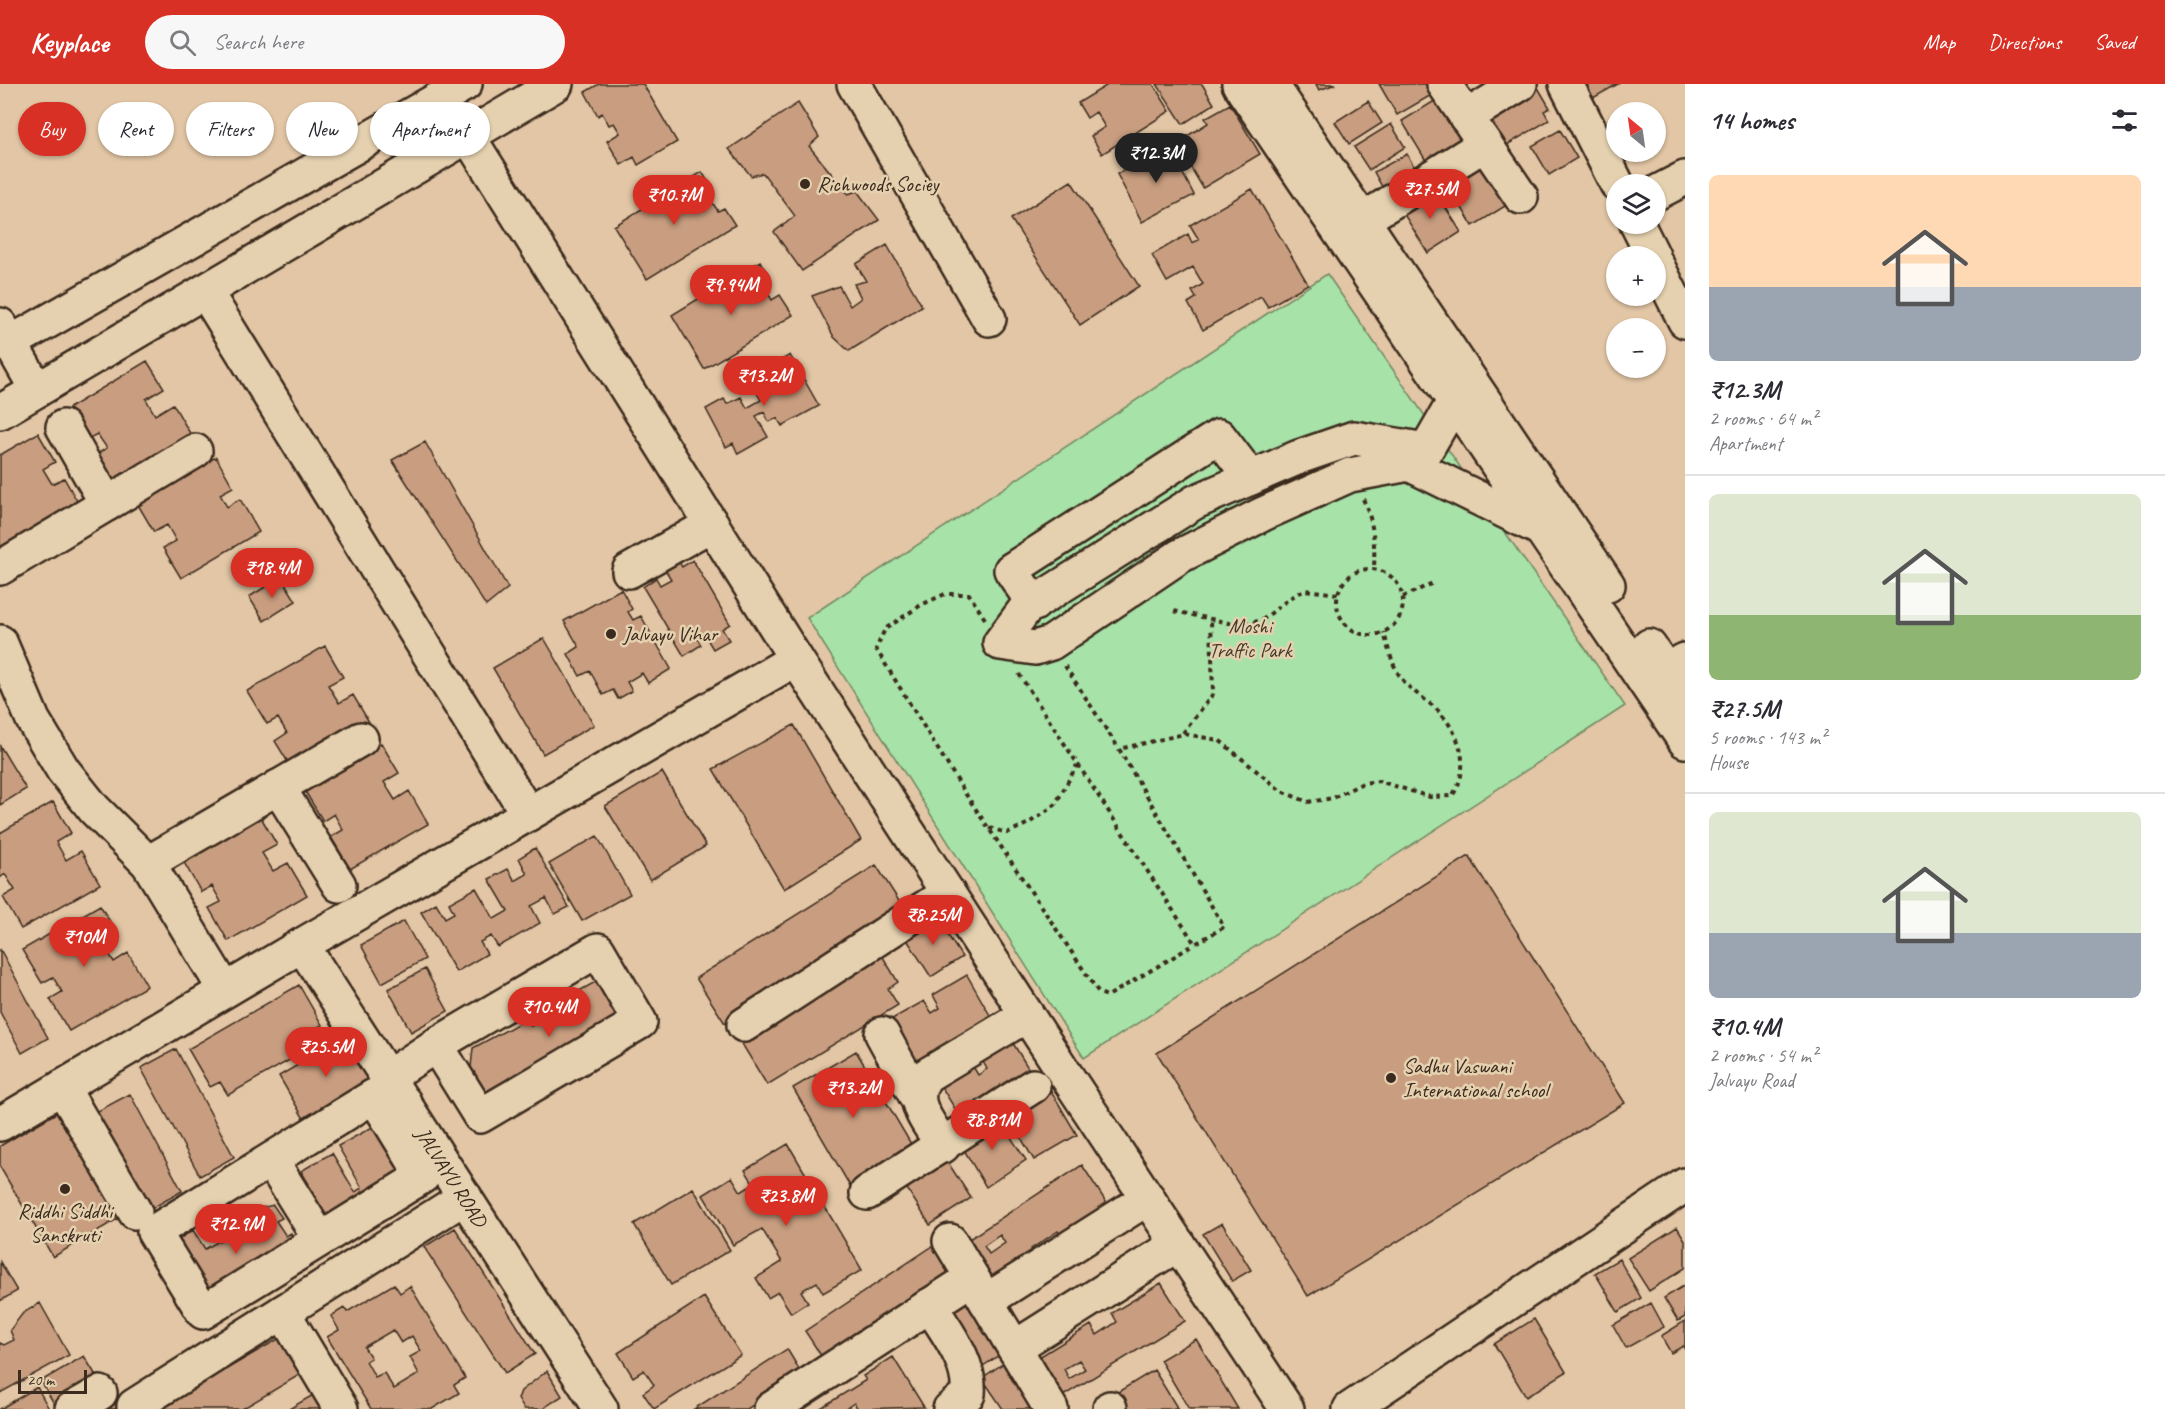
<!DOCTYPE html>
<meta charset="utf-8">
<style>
body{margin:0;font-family:Caveat,sans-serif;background:#f7f7f7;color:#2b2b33;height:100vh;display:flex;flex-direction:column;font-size:22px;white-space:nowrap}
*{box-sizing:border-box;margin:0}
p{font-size:20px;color:#7c7c81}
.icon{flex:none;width:33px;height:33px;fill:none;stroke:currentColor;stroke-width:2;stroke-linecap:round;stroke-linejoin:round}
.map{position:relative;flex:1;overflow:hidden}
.sheet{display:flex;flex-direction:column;background:#fff;width:480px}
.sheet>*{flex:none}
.guide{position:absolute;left:18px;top:18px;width:570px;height:54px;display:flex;gap:12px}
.needle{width:39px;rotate:331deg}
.fabs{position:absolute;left:1606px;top:18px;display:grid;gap:12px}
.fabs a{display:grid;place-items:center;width:60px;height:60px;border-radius:50%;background:#fff;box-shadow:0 2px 4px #0004;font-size:30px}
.scale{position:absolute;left:18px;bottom:15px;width:69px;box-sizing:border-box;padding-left:6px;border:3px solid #3b2a1e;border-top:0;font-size:16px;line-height:21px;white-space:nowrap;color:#3b2a1e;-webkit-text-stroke:4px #e5d1af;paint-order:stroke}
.price{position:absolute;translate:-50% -51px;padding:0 14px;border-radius:21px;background:#d93025;color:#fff;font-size:20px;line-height:39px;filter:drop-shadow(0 2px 3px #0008)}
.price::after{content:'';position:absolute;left:50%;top:36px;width:18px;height:14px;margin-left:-9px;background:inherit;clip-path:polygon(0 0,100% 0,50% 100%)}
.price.current{background:#222;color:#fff}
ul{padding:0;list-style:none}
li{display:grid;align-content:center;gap:12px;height:318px;padding:0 24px}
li+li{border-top:2px solid #e1e1e2}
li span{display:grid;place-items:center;height:186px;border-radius:9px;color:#555}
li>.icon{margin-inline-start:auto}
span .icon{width:108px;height:108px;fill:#fffc;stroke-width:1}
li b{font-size:26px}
h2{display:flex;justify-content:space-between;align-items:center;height:72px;padding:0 24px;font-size:26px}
.pill{padding:0 21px;border-radius:27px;background:#fff;box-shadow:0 2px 4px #0004;font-size:21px;line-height:54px}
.pill.current{background:#d93025;color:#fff}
header{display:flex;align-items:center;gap:36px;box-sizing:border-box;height:84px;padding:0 30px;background:#d93025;color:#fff}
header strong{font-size:28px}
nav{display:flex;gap:33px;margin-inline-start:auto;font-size:21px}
.search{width:420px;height:54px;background:#f7f7f7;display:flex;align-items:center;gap:15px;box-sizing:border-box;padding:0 21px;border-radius:33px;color:#7c7c81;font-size:22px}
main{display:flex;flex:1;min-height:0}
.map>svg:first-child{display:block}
.green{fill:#a7e2a8;stroke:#718663;stroke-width:1.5}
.building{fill:#c99e80;stroke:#3b2a1e;stroke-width:1.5;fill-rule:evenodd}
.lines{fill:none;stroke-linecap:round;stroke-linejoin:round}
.minor-casing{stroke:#3b2a1e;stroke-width:38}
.major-casing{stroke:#3b2a1e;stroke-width:38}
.path{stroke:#3b2a1e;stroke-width:4;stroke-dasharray:4.5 4.5;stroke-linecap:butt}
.minor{stroke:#e5d1af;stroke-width:33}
.major{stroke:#e5d1af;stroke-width:33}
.poi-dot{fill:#3b2a1e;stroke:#e5d1af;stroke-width:2}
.labels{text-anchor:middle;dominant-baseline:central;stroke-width:5;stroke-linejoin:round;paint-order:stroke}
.poi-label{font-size:21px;fill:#3b2a1e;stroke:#e5d1af;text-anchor:start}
.park-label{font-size:21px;fill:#463c2c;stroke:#e5d1af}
.street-label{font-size:21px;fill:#3b2a1e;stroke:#e5d1af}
</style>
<header>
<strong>Keyplace</strong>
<div class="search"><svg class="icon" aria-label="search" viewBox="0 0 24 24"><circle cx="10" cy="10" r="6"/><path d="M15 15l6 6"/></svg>Search here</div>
<nav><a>Map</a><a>Directions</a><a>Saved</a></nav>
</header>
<main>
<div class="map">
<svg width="1685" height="1325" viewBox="0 0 1685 1325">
<rect width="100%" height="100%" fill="#e2c6a5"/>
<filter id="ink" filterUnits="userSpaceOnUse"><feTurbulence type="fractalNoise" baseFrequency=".0167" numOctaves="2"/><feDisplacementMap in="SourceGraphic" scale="12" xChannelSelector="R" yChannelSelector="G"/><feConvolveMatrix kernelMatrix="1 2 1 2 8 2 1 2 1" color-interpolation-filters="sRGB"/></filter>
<g filter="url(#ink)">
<path class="green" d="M 1327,190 L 1625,622 L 1084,974 L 807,534 Z"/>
<path class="building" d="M 599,0 L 643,0 L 677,58 L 638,81 L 634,73 L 621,81 L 607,57 L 620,49 L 614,39 L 609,41 L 602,29 L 598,32 L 585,8 Z
M 1109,0 L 1153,0 L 1170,27 L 1102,70 L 1091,52 L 1105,43 L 1096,28 L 1087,34 L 1078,19 Z
M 1157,0 L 1202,0 L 1214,20 L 1183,40 Z
M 1316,0 L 1336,0 L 1319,6 Z
M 1379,0 L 1436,0 L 1440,6 L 1397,31 Z
M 1585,0 L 1618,0 L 1593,14 Z
M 1537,2 L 1550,24 L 1544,27 L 1549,36 L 1507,61 L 1502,52 L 1496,56 L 1483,33 Z
M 1441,13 L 1471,62 L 1431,85 L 1402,37 Z
M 1368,17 L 1382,39 L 1349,60 L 1335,38 Z
M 798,19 L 819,53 L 809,62 L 848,110 L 857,107 L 879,136 L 802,187 L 774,148 L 795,132 L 763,89 L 751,92 L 729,65 Z
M 1230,20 L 1260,70 L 1203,104 L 1176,59 L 1208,39 L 1205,34 Z
M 1391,40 L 1405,63 L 1369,86 L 1354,63 Z
M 1560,46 L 1577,74 L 1549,91 L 1532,62 Z
M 1169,63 L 1194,111 L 1142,138 L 1117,90 Z
M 1407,70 L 1419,91 L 1386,110 L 1374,88 Z
M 1481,72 L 1510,119 L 1473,142 L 1444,95 Z
M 702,88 L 714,107 L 707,111 L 718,127 L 724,124 L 735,141 L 647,195 L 614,142 Z
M 1071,97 L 1139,202 L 1080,241 L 1011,135 Z
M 1433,103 L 1461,148 L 1428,169 L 1400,124 Z
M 1252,105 L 1308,200 L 1268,223 L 1261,212 L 1203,246 L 1188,219 L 1196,214 L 1192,207 L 1203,200 L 1193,183 L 1167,198 L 1152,171 L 1188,150 L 1192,159 L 1199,156 L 1190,141 Z
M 887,161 L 922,222 L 849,267 L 834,253 L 812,212 L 839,202 L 850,222 L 861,214 L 854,200 L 866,197 L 856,180 Z
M 760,177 L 771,196 L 763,201 L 772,216 L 780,211 L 793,231 L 704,285 L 672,231 Z
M 790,271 L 819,322 L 782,342 L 777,334 L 769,338 L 764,328 L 756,332 L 768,353 L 738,370 L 733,359 L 726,363 L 706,325 L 724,315 L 727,320 L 741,313 L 747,324 L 761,316 L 755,305 L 763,300 L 761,296 L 777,287 L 773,281 Z
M 147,277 L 164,304 L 146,315 L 155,331 L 173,320 L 191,351 L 113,398 L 97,370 L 107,364 L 97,350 L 88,355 L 69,324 Z
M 38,349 L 55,378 L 43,385 L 52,400 L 64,394 L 81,424 L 0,465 L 0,371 Z
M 425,358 L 508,504 L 486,522 L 392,376 Z
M 216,373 L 233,403 L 220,410 L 227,423 L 240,415 L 259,448 L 181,494 L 163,464 L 176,457 L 167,441 L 154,448 L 137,419 Z
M 677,474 L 682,483 L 693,476 L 730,540 L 722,545 L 729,556 L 713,565 L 704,550 L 697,554 L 701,561 L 684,572 L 643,503 L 656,494 L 660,501 L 671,495 L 663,482 Z
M 281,493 L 296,517 L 264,537 L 249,513 Z
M 621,505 L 632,525 L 628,528 L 633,536 L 641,532 L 671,585 L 648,599 L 642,589 L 627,598 L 632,607 L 618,615 L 613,606 L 603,611 L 590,587 L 580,592 L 568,570 L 579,563 L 564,537 Z
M 544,554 L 594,641 L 543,670 L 493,584 Z
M 325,562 L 343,593 L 328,601 L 339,619 L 353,611 L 372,643 L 294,688 L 275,657 L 287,649 L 278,634 L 267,640 L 247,607 Z
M 794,641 L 861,756 L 784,805 L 713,685 Z
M 381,659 L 399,689 L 384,698 L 395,716 L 409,707 L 428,740 L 350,785 L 331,753 L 343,746 L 334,730 L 323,737 L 303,704 Z
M 0,662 L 26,705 L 0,721 Z
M 662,688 L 706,762 L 650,796 L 605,722 Z
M 53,718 L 71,749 L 56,758 L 66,776 L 81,767 L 100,800 L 21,845 L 3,813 L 15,806 L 5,790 L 0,794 L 0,749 Z
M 259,730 L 277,761 L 262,769 L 273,787 L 288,779 L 307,811 L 228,857 L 209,824 L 221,818 L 212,802 L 201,808 L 182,775 Z
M 597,752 L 630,810 L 582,837 L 549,780 Z
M 535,764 L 569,823 L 555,830 L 546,814 L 531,822 L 540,839 L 498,863 L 491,852 L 480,858 L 487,870 L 456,888 L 421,828 L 436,819 L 445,834 L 454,829 L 449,819 L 476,804 L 494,835 L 508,827 L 489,795 L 508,785 L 515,797 L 527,790 L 519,774 Z
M 1469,772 L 1625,1019 L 1308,1212 L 1157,969 Z
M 876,781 L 906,828 L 726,941 L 696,894 Z
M 100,821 L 118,851 L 103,860 L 114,878 L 128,869 L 147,902 L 69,947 L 50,915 L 62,908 L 53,893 L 42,899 L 22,866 Z
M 935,831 L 962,873 L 931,893 L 904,851 Z
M 404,837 L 425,875 L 382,899 L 361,861 Z
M 0,865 L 48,954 L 22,969 L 0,928 Z
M 880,868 L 898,898 L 888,905 L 898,921 L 767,1001 L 739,955 Z
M 425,885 L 448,927 L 411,948 L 388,905 Z
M 608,891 L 633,935 L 491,1016 L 471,983 L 473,964 L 525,936 L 531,942 L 549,932 L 545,925 L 557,918 L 561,925 L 573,918 L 570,912 Z
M 967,891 L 991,933 L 917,977 L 892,935 L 924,917 L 932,929 L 940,924 L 933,911 Z
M 299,901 L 322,941 L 310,947 L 318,960 L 228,1011 L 220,998 L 210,1003 L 188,965 Z
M 347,952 L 373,995 L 304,1035 L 279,992 Z
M 1011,956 L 1033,992 L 962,1036 L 939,999 L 971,979 L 978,991 L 987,985 L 981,974 Z
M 176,965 L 234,1073 L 200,1092 L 141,984 Z
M 856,967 L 914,1065 L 850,1102 L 793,1004 Z
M 1050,1005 L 1077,1051 L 1034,1076 L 1007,1030 Z
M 130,1010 L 182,1107 L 149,1126 L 96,1028 Z
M 68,1022 L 131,1127 L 53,1173 L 0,1083 L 0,1062 Z
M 996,1031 L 1026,1076 L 986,1103 L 958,1056 Z
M 378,1040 L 408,1093 L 323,1142 L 301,1105 L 309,1100 L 301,1087 L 332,1069 L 355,1108 L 362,1104 L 338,1062 Z
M 788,1060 L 862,1186 L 823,1209 L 817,1198 L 801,1207 L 808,1218 L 791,1229 L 778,1208 L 768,1214 L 756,1194 L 782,1178 L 762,1145 L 733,1161 L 703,1111 L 732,1093 L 741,1108 L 754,1100 L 745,1086 Z
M 945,1074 L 971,1114 L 930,1141 L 904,1100 Z
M 1082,1081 L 1110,1124 L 1063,1155 L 1058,1147 L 1031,1165 L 1036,1172 L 994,1200 L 966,1157 ZM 1000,1151 L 1005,1159 L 989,1170 L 984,1162 Z
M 693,1104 L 730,1166 L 671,1201 L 634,1140 Z
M 273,1121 L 282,1134 L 276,1137 L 286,1152 L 291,1149 L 301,1165 L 208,1223 L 170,1161 L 193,1146 L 205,1165 L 251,1139 L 245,1128 Z
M 1222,1139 L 1251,1186 L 1232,1197 L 1203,1150 Z
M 1677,1143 L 1685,1156 L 1685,1184 L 1649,1207 L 1628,1174 Z
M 455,1144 L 535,1270 L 505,1289 L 424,1163 Z
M 942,1156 L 959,1182 L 822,1273 L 805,1247 Z
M 1619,1175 L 1641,1214 L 1618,1228 L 1595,1189 Z
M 0,1178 L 17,1207 L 0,1217 Z
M 1161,1199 L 1185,1237 L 1063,1312 L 1039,1273 L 1091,1241 L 1097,1251 L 1117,1238 L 1112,1229 ZM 1079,1276 L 1085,1285 L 1069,1295 L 1064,1285 Z
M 394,1200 L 400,1209 L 410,1202 L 465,1294 L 454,1301 L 459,1309 L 432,1325 L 371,1325 L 327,1253 L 339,1246 L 331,1232 L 344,1224 L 347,1228 ZM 393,1246 L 401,1259 L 412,1252 L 421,1267 L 410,1273 L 419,1290 L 394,1305 L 384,1289 L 375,1293 L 366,1277 L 371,1274 L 364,1263 Z
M 1685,1201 L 1685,1233 L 1678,1237 L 1664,1214 Z
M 971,1210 L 1007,1266 L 980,1284 L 943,1229 Z
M 704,1213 L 741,1271 L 654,1325 L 643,1309 L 654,1301 L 644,1286 L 633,1293 L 618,1269 Z
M 40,1219 L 69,1271 L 0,1309 L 0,1259 L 4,1261 L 14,1256 L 10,1246 L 23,1229 Z
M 1651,1219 L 1664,1243 L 1626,1264 L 1613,1241 Z
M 1534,1235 L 1566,1288 L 1526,1313 L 1494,1260 Z
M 1685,1237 L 1685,1266 L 1683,1262 L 1671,1269 L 1661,1252 Z
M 280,1254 L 301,1290 L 242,1325 L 158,1325 Z
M 1196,1255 L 1238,1325 L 1189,1325 L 1160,1276 Z
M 787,1265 L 802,1290 L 747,1325 L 694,1325 Z
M 84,1272 L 100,1298 L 56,1323 L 41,1297 Z
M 1014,1272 L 1050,1325 L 1003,1325 L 982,1294 Z
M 893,1273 L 924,1323 L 858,1325 L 854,1319 L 845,1325 L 819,1325 L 866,1296 L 863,1292 Z
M 1154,1286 L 1178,1325 L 1128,1325 L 1118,1308 Z
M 547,1287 L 562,1312 L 545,1323 L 546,1325 L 524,1325 L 518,1315 L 521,1307 Z
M 37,1303 L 49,1325 L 0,1325 Z
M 313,1311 L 322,1325 L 289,1325 Z
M 115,1313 L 121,1325 L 94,1325 Z"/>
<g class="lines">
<defs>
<g id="minor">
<path d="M 854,0 L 989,235"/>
<path d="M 1566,0 L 1617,100"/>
<path d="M 1466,33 L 1520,0"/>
<path d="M 468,52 L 796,575 L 1064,988 L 1287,1325"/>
<path d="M 1485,60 L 1521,113"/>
<path d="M 1656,109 L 1685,94"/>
<path d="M 1364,135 L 1485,60 L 1444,0"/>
<path d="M 1637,140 L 1653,172"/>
<path d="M 1656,179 L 1685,237"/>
<path d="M 205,207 L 528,730"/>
<path d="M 0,241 L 37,306"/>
<path d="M 10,259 L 465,0"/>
<path d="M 1455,316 L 1426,366 L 1354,354 L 1299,373 L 1195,418 L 1026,524 L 1000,559 L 1035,564 L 1051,559 L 1180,472 L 1263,430 L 1350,391 L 1409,380 L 1543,446"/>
<path d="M 0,328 L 556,0"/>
<path d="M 63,343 L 107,420"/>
<path d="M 0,484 L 195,367"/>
<path d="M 629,487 L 712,440"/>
<path d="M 1034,520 L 1011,486 L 1219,352 L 1251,394"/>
<path d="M 0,558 L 33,636 L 63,686 L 94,725 L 148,779 L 225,906"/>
<path d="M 1645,596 L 1685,576"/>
<path d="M 278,703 L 339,801"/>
<path d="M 148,779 L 361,655"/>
<path id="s1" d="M 302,861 L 601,1325"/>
<path d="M 744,941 L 948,809"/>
<path d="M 882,950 L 917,1014"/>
<path d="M 388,993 L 436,961 L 480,1032 L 640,938 L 598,866 L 436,961"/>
<path d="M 62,1003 L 135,1128"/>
<path d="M 385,1030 L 374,1012 L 154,1148 L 203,1228 L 423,1092 L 385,1030 L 404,1018"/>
<path d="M 0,1040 L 302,861 L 796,575"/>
<path d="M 943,1062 C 929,1038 906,1017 927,991 L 1027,931"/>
<path d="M 271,1076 L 320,1155"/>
<path d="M 867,1109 L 1033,1002"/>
<path d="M 950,1157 L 1051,1325"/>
<path d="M 986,1217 L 1148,1114"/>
<path d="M 930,1221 C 946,1248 971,1277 968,1310 L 950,1325"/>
<path d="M 283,1228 L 341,1325"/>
<path d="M 1014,1264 L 1178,1160"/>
<path d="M 134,1322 L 465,1113"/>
<path d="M 1110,1324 L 1110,1325"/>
<path d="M 72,1325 L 100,1309"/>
<path d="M 771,1325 L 972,1194"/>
<path d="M 1350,1325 L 1685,1101"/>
</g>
<path id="major" d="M 1239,0 L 1685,657
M 1271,0 L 1608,501
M 1649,562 L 1685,614"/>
</defs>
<use href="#minor" class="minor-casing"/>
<use href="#major" class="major-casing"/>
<path class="path" d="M 1363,415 C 1374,437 1375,462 1374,485
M1337 518a33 33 0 1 1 66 0a33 33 0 1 1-66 0Z
M 1403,513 L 1435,498
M 1174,527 L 1234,540 L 1261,537 L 1290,514 L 1305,506 L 1338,510
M 985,535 L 969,510 L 945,510 L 921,521 L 885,545 L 876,565 L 965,709 L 1099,909 L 1108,912 L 1195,860
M 1065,582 L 1119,665
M 1019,590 L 1195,860 L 1224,843 L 1119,665 L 1184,650 L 1219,656 L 1281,707 L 1308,718 L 1333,714 L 1363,699 L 1379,697 L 1430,713 L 1452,712 C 1473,682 1459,645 1433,622 C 1422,613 1410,606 1402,595 C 1392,582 1388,564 1384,548
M 1183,649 L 1213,610 L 1211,535
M 989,744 L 1007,749 L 1029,739 L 1055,721 L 1077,681"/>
<use href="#minor" class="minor"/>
<use href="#major" class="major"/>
</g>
</g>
<g class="poi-dot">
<circle cx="805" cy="100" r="6"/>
<circle cx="611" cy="550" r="6"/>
<circle cx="1391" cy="994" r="6"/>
<circle cx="65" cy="1105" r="6"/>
</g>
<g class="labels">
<g class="poi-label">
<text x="817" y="100">Richwoods Sociey</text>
<text x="623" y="550">Jalvayu Vihar</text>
<text x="1403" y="982">Sadhu Vaswani<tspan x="1403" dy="24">International school</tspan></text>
<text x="65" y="1127" text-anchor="middle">Riddhi Siddhi<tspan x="65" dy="24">Sanskruti</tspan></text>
</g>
<g class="park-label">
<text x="1250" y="542">Moshi<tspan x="1250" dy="24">Traffic Park</tspan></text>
</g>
<g class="street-label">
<text stroke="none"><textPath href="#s1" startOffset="276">JALVAYU ROAD</textPath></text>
</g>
</g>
</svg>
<div class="fabs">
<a><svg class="needle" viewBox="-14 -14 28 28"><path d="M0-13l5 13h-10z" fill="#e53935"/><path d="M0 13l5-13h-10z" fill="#7c7c81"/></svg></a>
<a><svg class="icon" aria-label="layers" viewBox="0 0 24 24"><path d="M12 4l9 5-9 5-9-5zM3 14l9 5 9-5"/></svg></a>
<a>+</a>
<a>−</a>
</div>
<div class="scale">20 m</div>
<b class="price current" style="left:1156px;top:100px">₹12.3M</b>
<b class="price" style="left:1430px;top:136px">₹27.5M</b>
<b class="price" style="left:674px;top:142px">₹10.7M</b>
<b class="price" style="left:731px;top:232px">₹9.94M</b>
<b class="price" style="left:764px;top:323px">₹13.2M</b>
<b class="price" style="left:272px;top:515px">₹18.4M</b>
<b class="price" style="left:933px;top:862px">₹8.25M</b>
<b class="price" style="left:84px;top:884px">₹10M</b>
<b class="price" style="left:549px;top:954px">₹10.4M</b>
<b class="price" style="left:326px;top:994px">₹25.5M</b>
<b class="price" style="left:853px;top:1035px">₹13.2M</b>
<b class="price" style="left:992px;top:1067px">₹8.81M</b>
<b class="price" style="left:786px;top:1143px">₹23.8M</b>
<b class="price" style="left:236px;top:1171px">₹12.9M</b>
<div class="guide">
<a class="pill current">Buy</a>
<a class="pill">Rent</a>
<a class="pill">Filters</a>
<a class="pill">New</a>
<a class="pill">Apartment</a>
</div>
</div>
<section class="sheet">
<h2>14 homes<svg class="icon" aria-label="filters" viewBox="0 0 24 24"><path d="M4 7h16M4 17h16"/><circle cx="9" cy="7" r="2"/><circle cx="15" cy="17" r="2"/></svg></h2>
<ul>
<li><span style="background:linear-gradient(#ffd9b3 60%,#9aa5b1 0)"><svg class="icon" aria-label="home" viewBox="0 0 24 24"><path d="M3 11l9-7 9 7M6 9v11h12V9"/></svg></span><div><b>₹12.3M</b><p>2 rooms · 64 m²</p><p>Apartment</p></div></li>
<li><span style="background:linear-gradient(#dfe7d0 65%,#8fb573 0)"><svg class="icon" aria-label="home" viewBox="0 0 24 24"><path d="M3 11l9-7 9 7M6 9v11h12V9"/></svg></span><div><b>₹27.5M</b><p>5 rooms · 143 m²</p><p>House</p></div></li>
<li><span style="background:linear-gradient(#dfe7d0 65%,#9aa5b1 0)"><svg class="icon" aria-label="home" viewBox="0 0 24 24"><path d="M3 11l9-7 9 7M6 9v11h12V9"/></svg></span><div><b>₹10.4M</b><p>2 rooms · 54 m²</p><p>Jalvayu Road</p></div></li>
</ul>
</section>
</main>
